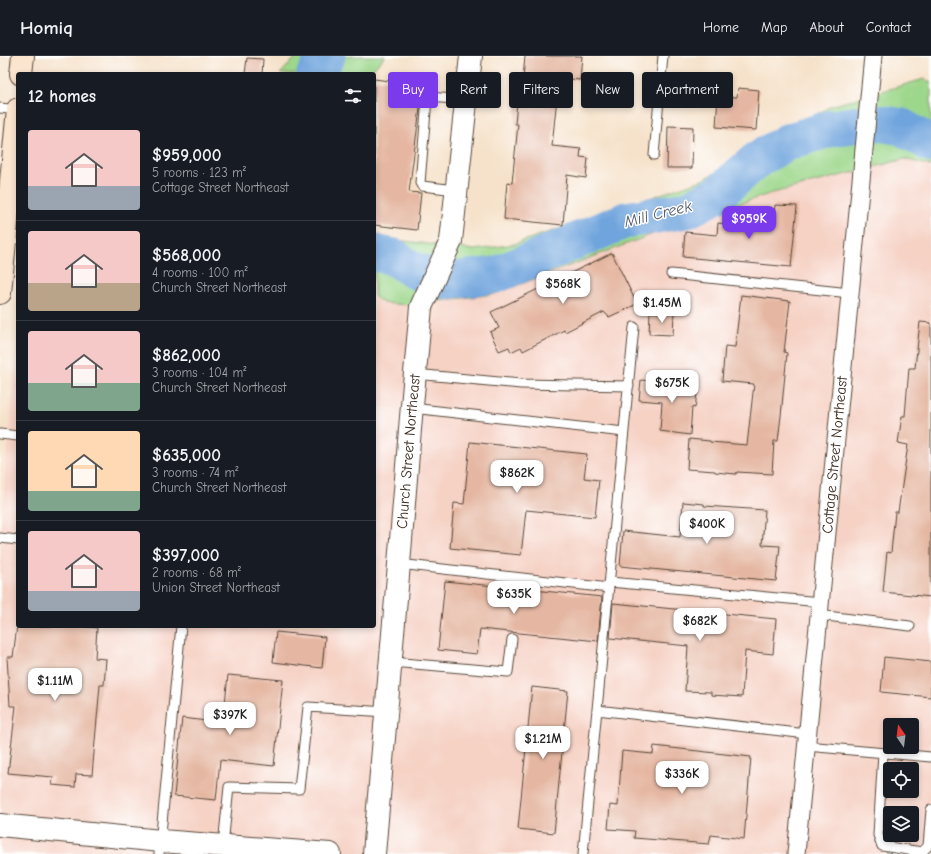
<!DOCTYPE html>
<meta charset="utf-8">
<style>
body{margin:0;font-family:"Comic Neue",sans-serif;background:#242831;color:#f1f3f6;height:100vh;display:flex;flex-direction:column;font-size:15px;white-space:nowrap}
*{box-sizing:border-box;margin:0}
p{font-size:13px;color:#9ea1a6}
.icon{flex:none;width:22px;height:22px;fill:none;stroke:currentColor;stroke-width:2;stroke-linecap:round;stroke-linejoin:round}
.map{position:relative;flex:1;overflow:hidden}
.details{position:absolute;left:16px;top:16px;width:360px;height:556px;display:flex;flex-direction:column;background:#171b24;border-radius:4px;box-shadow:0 2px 6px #0003}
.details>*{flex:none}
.hud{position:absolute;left:388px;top:16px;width:380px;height:36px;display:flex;gap:8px}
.needle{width:26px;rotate:346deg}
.fabs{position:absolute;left:883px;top:662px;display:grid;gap:8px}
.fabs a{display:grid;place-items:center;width:36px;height:36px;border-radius:4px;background:#171b24;box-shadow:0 2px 6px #0003;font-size:20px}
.price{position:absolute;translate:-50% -34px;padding:0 9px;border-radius:8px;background:#fff;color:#222;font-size:13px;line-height:26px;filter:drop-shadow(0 1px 2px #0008)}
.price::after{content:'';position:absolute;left:50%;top:24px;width:12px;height:9px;margin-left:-6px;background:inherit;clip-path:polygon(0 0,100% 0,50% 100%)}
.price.on{background:#7c3aed;color:#fff}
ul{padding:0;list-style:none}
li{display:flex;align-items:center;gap:12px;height:100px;padding:0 12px}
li+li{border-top:1px solid #363941}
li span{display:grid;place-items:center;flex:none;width:112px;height:80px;border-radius:4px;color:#555}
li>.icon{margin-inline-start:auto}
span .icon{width:48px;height:48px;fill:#fffc;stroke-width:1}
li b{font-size:17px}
h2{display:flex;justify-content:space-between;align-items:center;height:48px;padding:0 12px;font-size:17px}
.pill{padding:0 14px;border-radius:4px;background:#171b24;box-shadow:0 2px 6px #0003;font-size:14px;line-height:36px}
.pill.on{background:#7c3aed;color:#fff}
header{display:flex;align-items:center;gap:24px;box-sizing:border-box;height:56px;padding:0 20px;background:#171b24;border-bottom:1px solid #363941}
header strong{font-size:19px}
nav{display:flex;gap:22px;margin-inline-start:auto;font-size:14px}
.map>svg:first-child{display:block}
.built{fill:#f6d2c5;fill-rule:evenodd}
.green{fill:#9dd78b;stroke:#6c8054}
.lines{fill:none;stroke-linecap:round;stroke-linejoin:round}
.river{stroke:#70a4dd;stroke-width:37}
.building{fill:#e5b7a2}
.service-casing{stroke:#574638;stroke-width:11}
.minor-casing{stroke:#574638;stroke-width:19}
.tertiary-casing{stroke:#574638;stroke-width:24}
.secondary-casing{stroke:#574638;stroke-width:24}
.service{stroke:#fff;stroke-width:9}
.minor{stroke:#fff;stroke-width:17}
.tertiary{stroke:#fff;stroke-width:22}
.secondary{stroke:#fbe5cf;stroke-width:22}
.labels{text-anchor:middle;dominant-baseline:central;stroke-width:3;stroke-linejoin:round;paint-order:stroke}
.street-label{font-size:15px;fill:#3b2a1e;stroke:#fff}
.water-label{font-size:16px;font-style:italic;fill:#505b6a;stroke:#fff}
</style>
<header>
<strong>Homiq</strong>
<nav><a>Home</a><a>Map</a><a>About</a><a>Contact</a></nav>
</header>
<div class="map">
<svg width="931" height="798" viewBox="0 0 931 798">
<rect width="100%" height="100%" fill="#fff"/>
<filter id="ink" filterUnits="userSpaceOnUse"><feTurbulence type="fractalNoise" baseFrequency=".025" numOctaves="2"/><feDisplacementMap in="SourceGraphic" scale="8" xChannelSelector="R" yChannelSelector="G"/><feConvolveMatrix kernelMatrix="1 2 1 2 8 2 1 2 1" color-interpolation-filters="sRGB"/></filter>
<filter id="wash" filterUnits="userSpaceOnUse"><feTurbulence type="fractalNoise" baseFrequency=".012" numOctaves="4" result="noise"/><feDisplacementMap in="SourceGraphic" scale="16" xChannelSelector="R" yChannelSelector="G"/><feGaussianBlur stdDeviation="0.9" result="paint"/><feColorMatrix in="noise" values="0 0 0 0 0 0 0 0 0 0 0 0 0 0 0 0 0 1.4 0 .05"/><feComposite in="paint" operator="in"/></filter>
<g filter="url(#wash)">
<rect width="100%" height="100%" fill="#f6e2ca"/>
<path class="built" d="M 905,103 L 931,110 L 931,798 L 0,798 L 0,481 L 18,273 L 18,570 L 374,570 L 374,240 L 383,247 L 690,164 L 769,138 ZM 890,669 L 912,669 L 912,691 L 890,691 ZM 890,713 L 912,713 L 912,735 L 890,735 ZM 890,757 L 912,757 L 912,779 L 890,779 Z"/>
<path class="green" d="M 297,0 L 385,0 L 369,18 L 280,18 Z
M 924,23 L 931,26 L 931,110 L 905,103 L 769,138 L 690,164 L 495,238 L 408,249 L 383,247 L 374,240 L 374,177 L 389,183 L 475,194 L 514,188 L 702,124 L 831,50 Z"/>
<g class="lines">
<path class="river" d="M 315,18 L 327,0
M 374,197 L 394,201 L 413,214 L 444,225 L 496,219 L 626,164 L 687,154 L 718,138 L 758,103 L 787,86 L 832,72 L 874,66 L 902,71 L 931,88"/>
</g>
<g id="blocks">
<path class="building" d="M 525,0 L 582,0 L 580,24 L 559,22 L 552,90 L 581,93 L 580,101 L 588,102 L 586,122 L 567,119 L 563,169 L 504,163 L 507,126 L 512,127 L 518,68 L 515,68 L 517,46 L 521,46 Z
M 247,2 L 263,3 L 262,18 L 245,18 Z
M 374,23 L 423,29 L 409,136 L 421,137 L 417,174 L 374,169 Z
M 738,32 L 759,34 L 756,74 L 716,71 L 718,40 L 737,41 Z
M 668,70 L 693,71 L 692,112 L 667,112 Z
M 775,149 L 797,150 L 791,211 L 683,201 L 685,176 L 717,179 L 718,167 L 745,170 L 746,157 L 774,159 Z
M 612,197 L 637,248 L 609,261 L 604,256 L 565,276 L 564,274 L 523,295 L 521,291 L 511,296 L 509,291 L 499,295 L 490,276 L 499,272 L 491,256 Z
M 741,239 L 790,245 L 784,296 L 787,297 L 781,360 L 778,385 L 774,385 L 772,418 L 737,416 L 736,418 L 715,416 L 715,415 L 687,413 L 689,383 L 710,385 L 710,386 L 747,389 L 754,328 L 722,325 L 725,290 L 735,291 Z
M 650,256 L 674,257 L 673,279 L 649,278 Z
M 920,266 L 931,267 L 931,541 L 883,536 L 887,496 L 891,497 L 895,456 L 898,456 L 908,389 L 898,387 L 902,360 L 905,360 L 909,312 L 915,312 Z
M 641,324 L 698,330 L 695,352 L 692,351 L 690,379 L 660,375 L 662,346 L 639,344 Z
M 470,386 L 587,398 L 584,422 L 599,424 L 595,461 L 526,454 L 521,499 L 450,492 L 454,447 L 464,448 Z
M 683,446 L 704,448 L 704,450 L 765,454 L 762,489 L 780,490 L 776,525 L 620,510 L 623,475 L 680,481 Z
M 445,525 L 602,541 L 598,585 L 480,573 L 477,598 L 438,594 Z
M 613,547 L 776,563 L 773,598 L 745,595 L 742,641 L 711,639 L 711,636 L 685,635 L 688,590 L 610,582 Z
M 17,570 L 76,570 L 97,572 L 95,602 L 106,603 L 104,629 L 100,629 L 92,719 L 76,718 L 75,731 L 52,729 L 53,721 L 8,717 L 16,650 L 10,650 L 7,601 L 13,601 Z
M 276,576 L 325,581 L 322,612 L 273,606 Z
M 884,601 L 931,606 L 931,641 L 881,636 Z
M 228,619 L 283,624 L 274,710 L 220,704 L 216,744 L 174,740 L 182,662 L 223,667 Z
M 532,631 L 568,635 L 554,777 L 518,773 Z
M 654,690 L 751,701 L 744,783 L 711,779 L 709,788 L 634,782 L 635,775 L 608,773 L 610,749 L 618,750 L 622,695 L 653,698 Z"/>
</g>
</g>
<g filter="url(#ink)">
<use href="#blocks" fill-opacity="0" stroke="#574638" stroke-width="1"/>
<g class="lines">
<defs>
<path id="service" d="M 0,52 L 18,54
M 654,99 L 663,0
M 456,134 L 422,130 L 420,127 L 427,43 L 429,41 L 466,44
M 671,218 L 850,237
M 415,318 L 521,328 L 629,330
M 412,352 L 624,376
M 0,378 L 18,380
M 0,482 L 18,484
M 399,508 L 609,532
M 610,526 L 820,546
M 818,559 L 910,570
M 391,606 L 508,616 L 512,583
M 597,654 L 807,678
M 806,690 L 931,701
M 883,697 L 878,779 L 882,790 L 922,796 L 928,790 L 931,754
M 223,789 L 229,731 L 299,733 L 308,651 L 387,656
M 159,798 L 181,570
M 583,798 L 634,271"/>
<g id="minor">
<path id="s1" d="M 796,798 L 873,0"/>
</g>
<g id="tertiary">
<path d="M 0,769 L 161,785 L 330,798"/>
<path id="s2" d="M 374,798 L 399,508 L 411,361 L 421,251 L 451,185 L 471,0"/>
</g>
<path id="secondary" d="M 21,18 L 23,0
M 0,237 L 18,53"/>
</defs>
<use href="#service" class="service-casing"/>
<use href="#minor" class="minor-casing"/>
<use href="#tertiary" class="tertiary-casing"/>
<use href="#secondary" class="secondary-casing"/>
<use href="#service" class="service"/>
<use href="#minor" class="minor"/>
<use href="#tertiary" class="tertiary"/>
<use href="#secondary" class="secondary"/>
</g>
</g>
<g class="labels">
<g class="street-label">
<text stroke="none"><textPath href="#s2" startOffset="404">Church Street Northeast</textPath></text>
<text stroke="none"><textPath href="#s1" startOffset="401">Cottage Street Northeast</textPath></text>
</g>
<g class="water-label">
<text transform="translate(658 158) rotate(-14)">Mill Creek</text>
</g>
</g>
</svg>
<div class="fabs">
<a><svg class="needle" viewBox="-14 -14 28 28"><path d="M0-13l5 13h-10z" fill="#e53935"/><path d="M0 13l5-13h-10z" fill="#9ea1a6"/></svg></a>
<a><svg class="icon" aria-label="locate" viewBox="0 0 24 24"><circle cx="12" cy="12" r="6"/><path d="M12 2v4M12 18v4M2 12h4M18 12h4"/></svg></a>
<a><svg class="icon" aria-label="layers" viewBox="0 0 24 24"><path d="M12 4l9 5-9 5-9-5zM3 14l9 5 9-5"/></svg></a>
</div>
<b class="price on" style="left:749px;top:184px">$959K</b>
<b class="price" style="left:563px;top:249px">$568K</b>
<b class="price" style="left:662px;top:268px">$1.45M</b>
<b class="price" style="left:672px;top:348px">$675K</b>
<b class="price" style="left:517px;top:438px">$862K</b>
<b class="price" style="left:707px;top:489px">$400K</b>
<b class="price" style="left:514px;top:559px">$635K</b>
<b class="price" style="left:700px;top:586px">$682K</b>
<b class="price" style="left:55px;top:646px">$1.11M</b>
<b class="price" style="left:230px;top:680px">$397K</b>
<b class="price" style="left:543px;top:704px">$1.21M</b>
<b class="price" style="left:682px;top:739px">$336K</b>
<div class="hud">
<a class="pill on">Buy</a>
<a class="pill">Rent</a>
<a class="pill">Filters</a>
<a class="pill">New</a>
<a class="pill">Apartment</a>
</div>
<section class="details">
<h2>12 homes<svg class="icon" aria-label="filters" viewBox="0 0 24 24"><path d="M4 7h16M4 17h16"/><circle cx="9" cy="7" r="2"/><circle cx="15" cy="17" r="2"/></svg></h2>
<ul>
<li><span style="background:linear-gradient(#f6c9c9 70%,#9aa5b1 0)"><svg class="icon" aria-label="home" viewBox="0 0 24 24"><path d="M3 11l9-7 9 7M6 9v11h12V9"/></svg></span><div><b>$959,000</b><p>5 rooms · 123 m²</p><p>Cottage Street Northeast</p></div></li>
<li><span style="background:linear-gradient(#f6c9c9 65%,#b9a48a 0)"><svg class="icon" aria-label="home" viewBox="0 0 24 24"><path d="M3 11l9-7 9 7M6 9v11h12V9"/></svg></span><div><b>$568,000</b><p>4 rooms · 100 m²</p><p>Church Street Northeast</p></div></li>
<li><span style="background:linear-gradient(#f6c9c9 65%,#7fa58c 0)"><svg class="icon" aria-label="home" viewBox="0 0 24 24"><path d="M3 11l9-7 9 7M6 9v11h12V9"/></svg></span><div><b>$862,000</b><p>3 rooms · 104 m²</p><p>Church Street Northeast</p></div></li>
<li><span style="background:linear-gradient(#ffd9b3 75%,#7fa58c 0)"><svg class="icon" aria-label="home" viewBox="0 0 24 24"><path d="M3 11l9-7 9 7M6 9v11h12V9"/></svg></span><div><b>$635,000</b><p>3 rooms · 74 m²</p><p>Church Street Northeast</p></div></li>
<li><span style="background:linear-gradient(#f6c9c9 75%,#9aa5b1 0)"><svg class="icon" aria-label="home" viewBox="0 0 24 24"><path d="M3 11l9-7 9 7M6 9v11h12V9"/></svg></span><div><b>$397,000</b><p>2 rooms · 68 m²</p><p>Union Street Northeast</p></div></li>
</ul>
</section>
</div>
